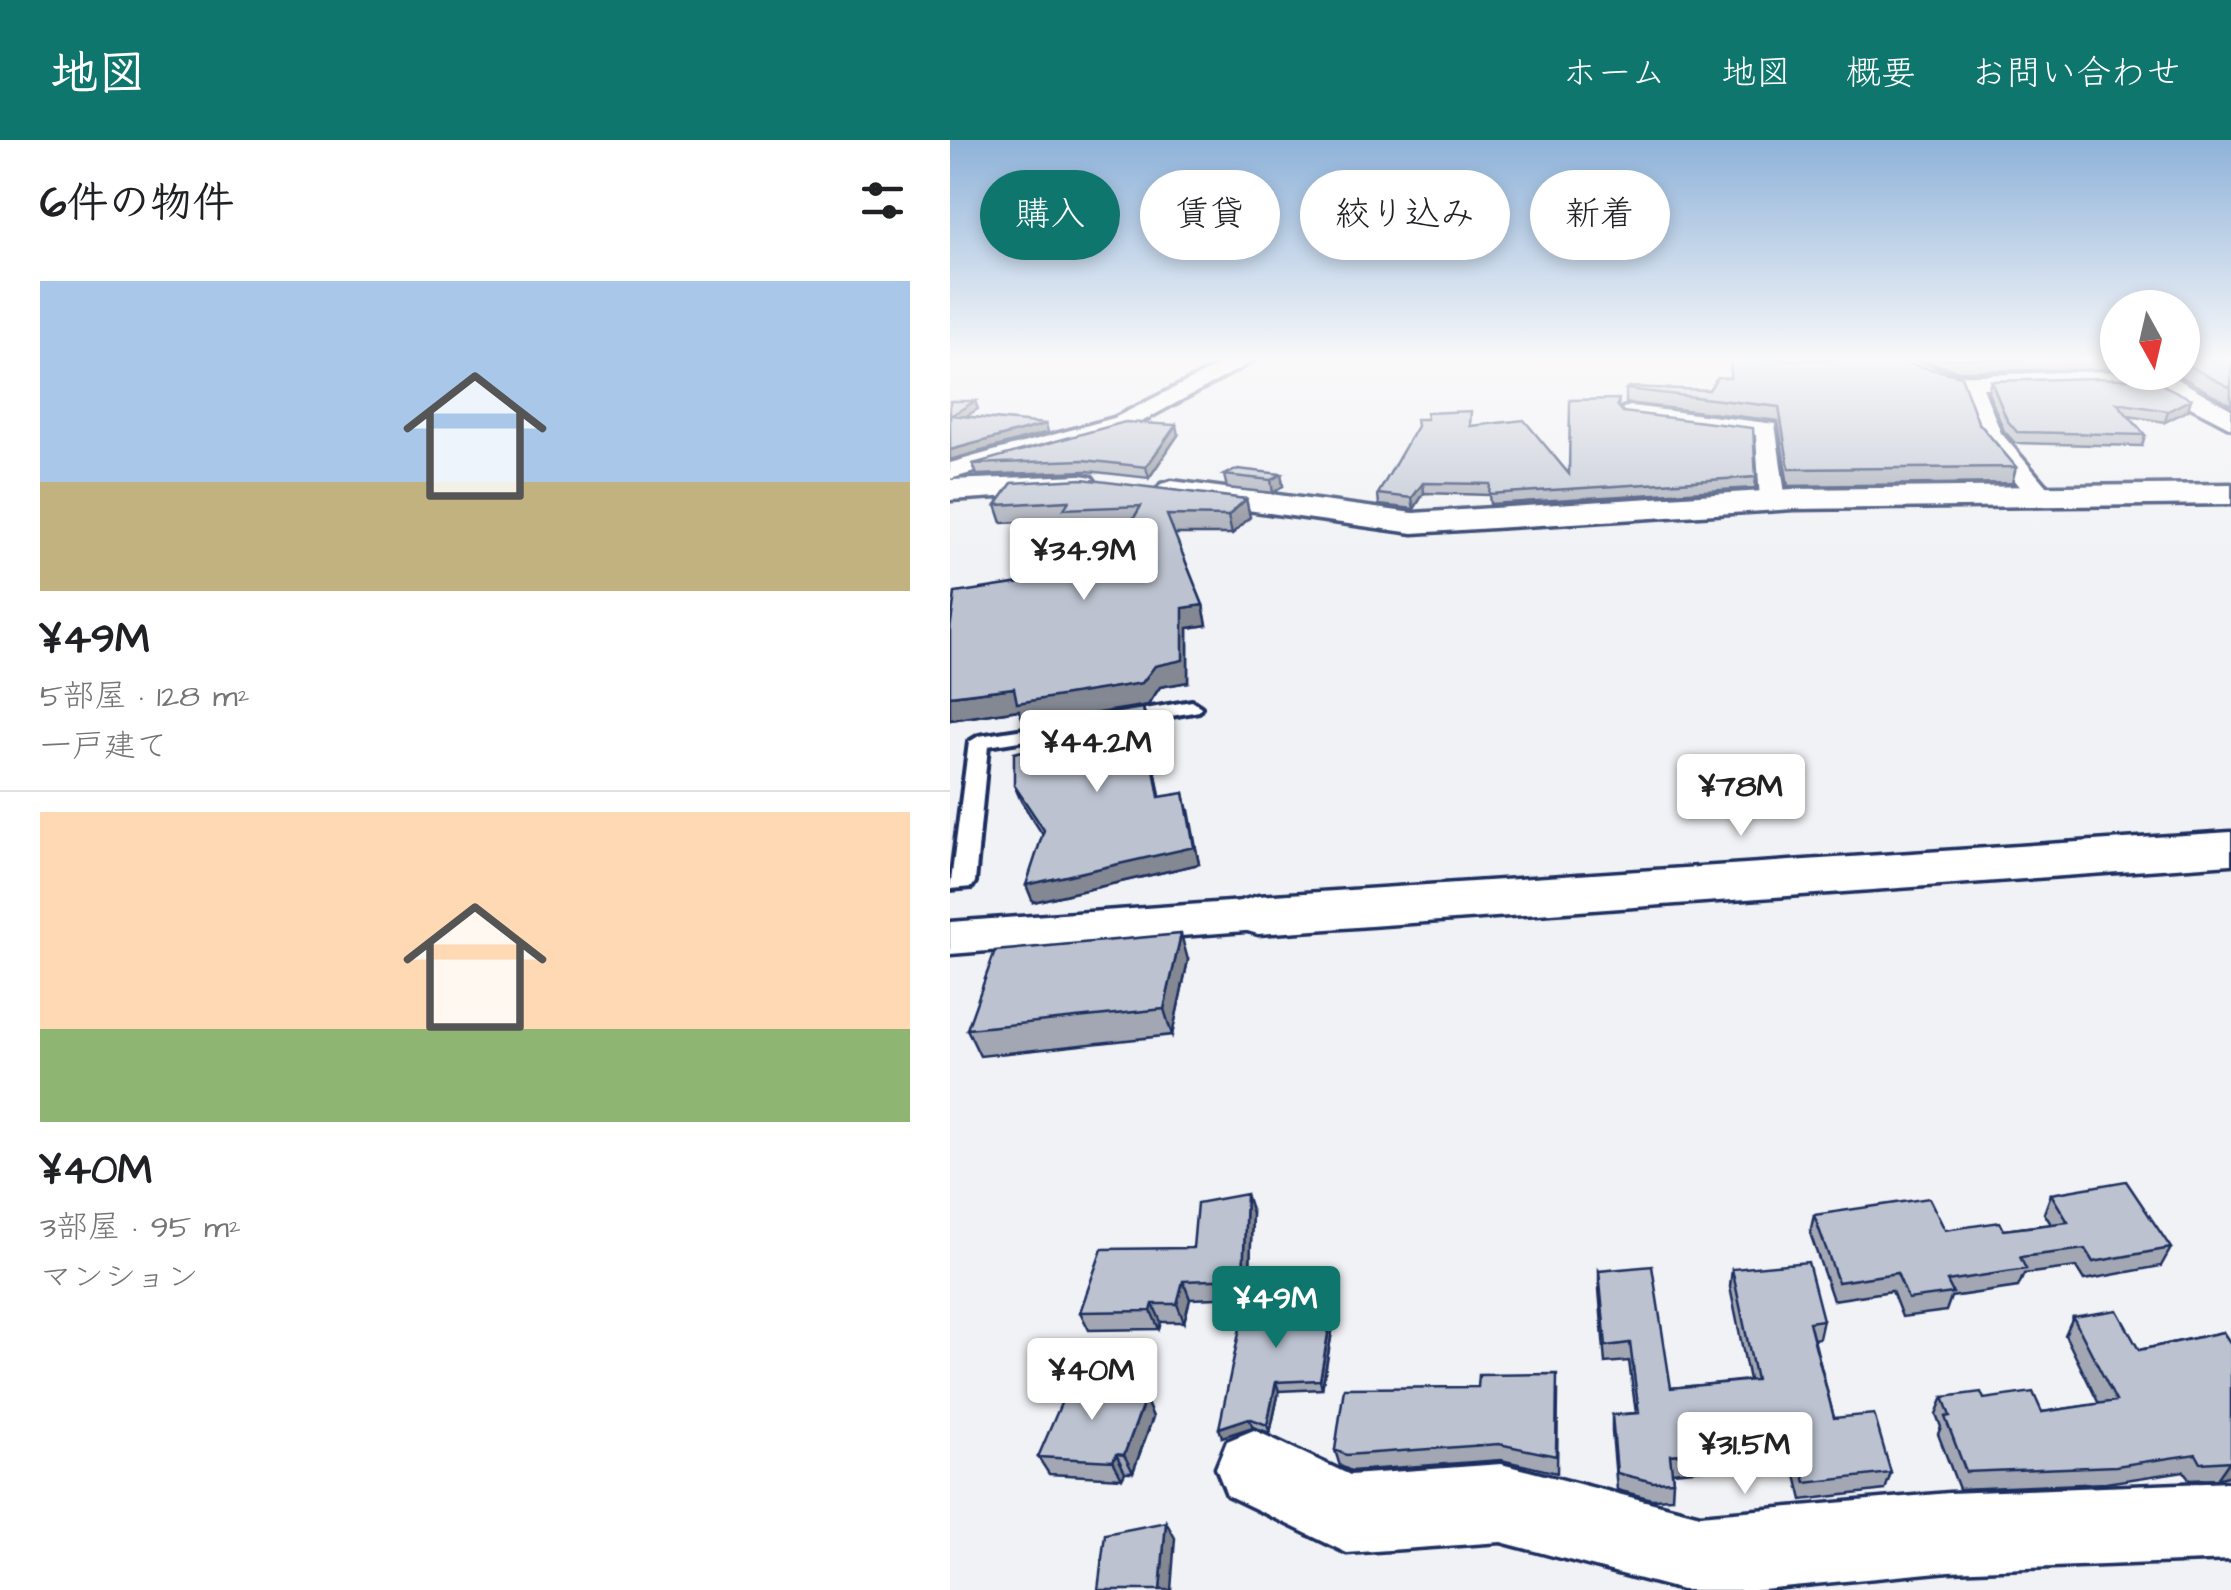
<!DOCTYPE html>
<html lang="ja">
<meta charset="utf-8">
<style>
body{margin:0;font-family:"Architects Daughter","Klee One",sans-serif;background:#f2f2f2;color:#202124;height:100vh;display:flex;flex-direction:column;font-size:38px;white-space:nowrap}
*{box-sizing:border-box;margin:0}
p{font-size:32px;color:#757577}
.icon{flex:none;width:55px;height:55px;fill:none;stroke:currentColor;stroke-width:2;stroke-linecap:round;stroke-linejoin:round}
.map{position:relative;flex:1;overflow:hidden}
.drawer{display:flex;flex-direction:column;background:#fff;width:950px}
.drawer>*{flex:none}
.top-card{position:absolute;left:30px;top:30px;width:950px;height:90px;display:flex;gap:20px}
.needle{width:65px;rotate:172deg}
.fabs{position:absolute;left:1150px;top:150px;display:grid;gap:20px}
.fabs a{display:grid;place-items:center;width:100px;height:100px;border-radius:50%;background:#fff;box-shadow:0 5px 15px #0003;font-size:50px}
.price{position:absolute;translate:-50% -85px;padding:0 22px;border-radius:10px;background:#fff;color:#222;font-size:32px;line-height:65px;filter:drop-shadow(0 2px 5px #0008)}
.price::after{content:'';position:absolute;left:50%;top:60px;width:30px;height:22px;margin-left:-15px;background:inherit;clip-path:polygon(0 0,100% 0,50% 100%)}
.price.on{background:#0f766e;color:#fff}
ul{padding:0;list-style:none}
li{display:grid;align-content:center;gap:20px;height:530px;padding:0 40px}
li+li{border-top:2px solid #e0e0e0}
li span{display:grid;place-items:center;height:310px;border-radius:0px;color:#555}
li>.icon{margin-inline-start:auto}
span .icon{width:180px;height:180px;fill:#fffc;stroke-width:1}
li b{font-size:42px}
h2{display:flex;justify-content:space-between;align-items:center;height:120px;padding:0 40px;font-size:42px}
.chip{padding:0 35px;border-radius:45px;background:#fff;box-shadow:0 5px 15px #0003;font-size:35px;line-height:90px}
.chip.on{background:#0f766e;color:#fff}
header{display:flex;align-items:center;gap:60px;box-sizing:border-box;height:140px;padding:0 50px;background:#0f766e;color:#fff}
header strong{font-size:48px}
nav{display:flex;gap:55px;margin-inline-start:auto;font-size:35px}
main{display:flex;flex:1;min-height:0}
.map>svg:first-child{display:block}
.lines{fill:none;stroke-linecap:round;stroke-linejoin:round}
.service-casing{stroke:#1b2f5e;stroke-width:8}
.minor-casing{stroke:#1b2f5e;stroke-width:7}
.tertiary-casing{stroke:#1b2f5e;stroke-width:7}
.service{fill:#fff;fill-rule:evenodd}
.minor{fill:#fff;fill-rule:evenodd}
.tertiary{fill:#fff;fill-rule:evenodd}
.wall{fill:#a2a7b3;stroke:#1b2f5e;stroke-width:2.5}
.shaded-wall{fill:#848892;stroke:#1b2f5e;stroke-width:2.5}
.building{fill:#bcc2d0;stroke:#1b2f5e;stroke-width:2.5}
</style>
<header>
<strong>地図</strong>
<nav><a>ホーム</a><a>地図</a><a>概要</a><a>お問い合わせ</a></nav>
</header>
<main>
<section class="drawer">
<h2>6件の物件<svg class="icon" aria-label="filters" viewBox="0 0 24 24"><path d="M4 7h16M4 17h16"/><circle cx="9" cy="7" r="2"/><circle cx="15" cy="17" r="2"/></svg></h2>
<ul>
<li><span style="background:linear-gradient(#a9c7e8 65%,#c2b280 0)"><svg class="icon" aria-label="home" viewBox="0 0 24 24"><path d="M3 11l9-7 9 7M6 9v11h12V9"/></svg></span><div><b>¥49M</b><p>5部屋 · 128 m²</p><p>一戸建て</p></div></li>
<li><span style="background:linear-gradient(#ffd9b3 70%,#8fb573 0)"><svg class="icon" aria-label="home" viewBox="0 0 24 24"><path d="M3 11l9-7 9 7M6 9v11h12V9"/></svg></span><div><b>¥40M</b><p>3部屋 · 95 m²</p><p>マンション</p></div></li>
</ul>
</section>
<div class="map">
<svg width="1281" height="1450" viewBox="0 0 1281 1450">
<rect width="100%" height="100%" fill="#f1f2f5"/>
<filter id="ink" filterUnits="userSpaceOnUse"><feTurbulence type="fractalNoise" baseFrequency=".01" numOctaves="2"/><feDisplacementMap in="SourceGraphic" scale="20" xChannelSelector="R" yChannelSelector="G"/><feConvolveMatrix kernelMatrix="1 2 1 2 8 2 1 2 1" color-interpolation-filters="sRGB"/></filter>
<g filter="url(#ink)">
<g class="lines">
<defs>
<path id="service" d="M 242,561 L 251,567 L 249,571 L 166,586 L 157,580 L 166,574 Z
M 100,585 L 107,587 L 107,595 L 38,606 L 25,742 L 22,747 L 0,749 L 19,602 L 29,596 Z"/>
<path id="minor" d="M 282,219 L 307,219 L 180,288 L 0,339 L 0,323 L 164,278 Z
M 942,219 C 967,219 986,231 1011,235 C 1047,237 1190,223 1209,240 L 1199,246 L 1033,248 L 1051,293 L 1103,354 L 1090,362 L 1081,360 L 1028,295 L 1011,247 L 959,235 Z
M 681,266 L 825,284 L 836,361 L 823,369 L 810,361 L 806,295 L 673,278 L 670,273 L 673,268 Z
M 308,760 L 325,764 L 332,775 L 325,786 L 308,790 L 0,814 L 0,782 Z
M 304,1290 L 400,1335 L 551,1324 L 750,1375 L 999,1353 L 1281,1342 L 1281,1420 L 999,1431 L 802,1450 L 732,1450 L 551,1402 L 397,1413 L 277,1355 L 266,1328 L 277,1301 Z"/>
<path id="tertiary" d="M 1190,232 L 1215,232 L 1281,269 L 1281,288 L 1200,246 Z
M 131,335 L 142,337 L 147,344 L 142,351 L 0,360 L 0,340 Z
M 222,341 L 463,373 L 843,349 L 1281,344 L 1281,364 L 843,369 L 463,393 L 211,358 L 206,351 L 211,344 Z
M 1281,692 L 1281,724 L 308,794 L 287,788 L 279,775 L 287,762 L 308,756 Z"/>
</defs>
<use href="#service" class="service-casing"/>
<use href="#minor" class="minor-casing"/>
<use href="#tertiary" class="tertiary-casing"/>
<use href="#service" class="service"/>
<use href="#minor" class="minor"/>
<use href="#tertiary" class="tertiary"/>
</g>
<path class="wall" d="M 878,219 L 954,219 L 1028,282 L 1066,327 L 1062,343 L 838,346 L 828,281 L 676,263 L 676,249 L 759,250 L 879,220 Z
M 966,219 L 1168,219 L 1168,229 L 1010,231 Z
M 1232,219 L 1281,219 L 1281,265 L 1223,232 L 1232,232 Z
M 1041,241 L 1238,270 L 1215,282 L 1179,276 L 1195,295 L 1192,306 L 1065,303 L 1054,291 L 1038,252 Z
M 669,259 L 668,267 L 673,272 L 806,337 L 805,348 L 540,364 L 539,355 L 474,353 L 464,369 L 429,365 L 428,354 L 521,286 L 619,334 Z
M 228,295 L 199,338 L 137,331 L 27,335 L 23,324 Z
M 331,334 L 333,346 L 323,353 L 277,348 L 274,335 Z
M 62,343 L 296,359 L 300,377 L 282,394 L 224,394 L 253,465 L 257,485 L 238,488 L 238,542 L 210,547 L 198,565 L 75,585 L 69,570 L 0,580 L 0,490 L 161,429 L 163,423 L 161,416 L 180,385 L 119,387 L 117,380 L 52,383 L 46,365 Z
M 193,568 L 197,583 L 210,657 L 239,670 L 249,724 L 83,762 L 93,695 L 71,661 L 64,645 L 76,610 Z
M 238,820 L 222,895 L 30,916 L 17,889 Z
M 1101,1054 L 1221,1108 L 1211,1126 L 1134,1140 L 1126,1127 L 1074,1134 L 1068,1147 L 1001,1157 L 996,1171 L 952,1177 L 942,1151 L 883,1160 L 860,1093 L 864,1075 L 995,1090 L 1054,1090 L 1101,1084 L 1094,1073 Z
M 302,1073 L 299,1155 L 385,1154 L 387,1163 L 372,1249 L 329,1251 L 320,1293 L 303,1287 L 272,1297 L 297,1157 L 240,1159 L 234,1182 L 211,1182 L 209,1189 L 139,1190 L 130,1172 Z
M 782,1129 L 873,1180 L 869,1198 L 864,1199 L 884,1278 L 941,1333 L 935,1350 L 852,1360 L 844,1327 L 800,1331 L 799,1325 L 722,1332 L 723,1341 L 722,1358 L 702,1359 L 667,1350 L 662,1292 L 662,1275 L 686,1273 L 679,1221 L 655,1223 L 649,1149 L 649,1131 L 721,1248 L 799,1240 L 780,1147 Z
M 1123,1177 L 1189,1210 L 1273,1192 L 1281,1335 L 1267,1339 L 1239,1340 L 1234,1331 L 1156,1343 L 1009,1349 L 988,1294 L 991,1287 L 986,1274 L 993,1257 L 1034,1259 L 1092,1272 L 1149,1264 L 1115,1195 Z
M 608,1251 L 607,1333 L 551,1320 L 401,1331 L 390,1326 L 385,1310 Z
M 184,1258 L 195,1259 L 203,1277 L 183,1332 L 175,1332 L 172,1338 L 99,1334 L 88,1317 Z"/>
<path class="shaded-wall" d="M 1241,259 L 1238,270 L 1215,282 L 1218,271 Z
M 25,261 L 28,269 L 5,283 L 2,275 Z
M 96,284 L 98,292 L 0,320 L 0,310 Z
M 226,285 L 228,295 L 199,338 L 196,327 Z
M 331,334 L 333,346 L 323,353 L 321,340 Z
M 473,343 L 474,353 L 464,369 L 462,358 Z
M 296,359 L 300,377 L 282,394 L 278,376 Z
M 253,465 L 257,485 L 238,488 L 238,542 L 210,547 L 198,565 L 75,585 L 69,570 L 0,580 L 0,556 L 64,548 L 233,468 Z
M 193,568 L 197,583 L 213,674 L 209,657 Z
M 234,653 L 249,724 L 83,762 L 76,745 Z
M 231,794 L 238,820 L 222,895 L 214,869 Z
M 296,1054 L 302,1073 L 299,1157 L 293,1139 Z
M 233,1141 L 240,1159 L 234,1182 L 227,1164 Z
M 385,1154 L 387,1163 L 372,1249 L 370,1240 Z
M 203,1164 L 211,1182 L 209,1189 L 201,1171 Z
M 326,1242 L 329,1251 L 320,1293 L 317,1285 Z
M 177,1244 L 186,1261 L 172,1258 Z
M 195,1259 L 203,1277 L 183,1332 L 174,1315 Z
M 299,1278 L 303,1287 L 272,1297 L 269,1288 Z
M 166,1314 L 175,1332 L 172,1338 L 163,1321 Z
M 1281,1321 L 1281,1335 L 1267,1339 L 1279,1322 Z
M 216,1382 L 225,1398 L 221,1450 L 210,1450 Z"/>
<path class="building" d="M 781,219 L 890,220 L 889,219 L 954,219 L 960,224 L 1011,236 L 1028,282 L 1066,327 L 839,329 L 829,267 L 676,249 L 678,247 L 759,250 L 767,237 L 780,238 Z
M 1232,219 L 1281,219 L 1281,248 L 1232,222 Z
M 1144,238 L 1203,240 L 1241,259 L 1218,271 L 1167,263 L 1195,295 L 1067,292 L 1057,280 L 1041,241 Z
M 669,259 L 667,265 L 673,272 L 803,288 L 806,337 L 539,354 L 540,344 L 473,343 L 462,358 L 428,354 L 467,286 L 466,279 L 477,279 L 476,273 L 521,271 L 520,286 L 574,280 L 619,334 L 620,260 Z
M 0,261 L 25,261 L 2,275 L 96,284 L 0,310 Z
M 175,282 L 226,285 L 196,327 L 134,320 L 23,324 Z
M 288,329 L 331,334 L 321,340 L 274,335 Z
M 132,339 L 296,359 L 278,376 L 217,375 L 253,465 L 233,468 L 233,520 L 205,526 L 192,543 L 67,563 L 64,548 L 0,556 L 0,490 L 5,453 L 161,429 L 164,420 L 161,416 L 191,366 L 114,369 L 119,361 L 46,365 L 62,343 Z
M 193,568 L 209,657 L 234,653 L 244,707 L 76,745 L 94,690 L 64,645 L 64,613 L 76,610 L 72,587 Z
M 231,794 L 214,869 L 17,889 L 45,811 Z
M 1176,1041 L 1221,1108 L 1143,1122 L 1135,1109 L 1070,1117 L 1076,1129 L 997,1141 L 1003,1153 L 958,1159 L 947,1133 L 888,1142 L 864,1075 L 979,1058 L 995,1090 L 1050,1082 L 1054,1090 L 1118,1082 L 1101,1054 Z
M 296,1054 L 293,1139 L 233,1141 L 227,1164 L 203,1164 L 201,1171 L 130,1172 L 152,1109 L 243,1108 L 247,1063 Z
M 858,1122 L 873,1180 L 859,1182 L 884,1278 L 924,1274 L 941,1333 L 856,1343 L 848,1310 L 803,1314 L 803,1308 L 720,1315 L 723,1341 L 703,1342 L 667,1333 L 662,1275 L 689,1273 L 680,1203 L 656,1206 L 649,1131 L 702,1126 L 721,1248 L 806,1240 L 782,1129 Z
M 385,1154 L 370,1240 L 326,1242 L 317,1285 L 299,1278 L 269,1288 L 297,1155 Z
M 1167,1170 L 1189,1210 L 1273,1192 L 1281,1204 L 1281,1321 L 1251,1323 L 1246,1314 L 1166,1326 L 1016,1332 L 995,1277 L 1000,1276 L 993,1257 L 1031,1252 L 1034,1259 L 1083,1252 L 1092,1272 L 1166,1261 L 1123,1177 Z
M 607,1234 L 606,1316 L 549,1304 L 396,1315 L 385,1310 L 394,1248 L 528,1247 L 529,1235 Z
M 121,1240 L 177,1244 L 172,1258 L 195,1259 L 174,1315 L 166,1314 L 163,1321 L 88,1317 Z
M 216,1382 L 210,1450 L 148,1450 L 155,1394 Z"/>
</g>
<linearGradient id="sky" x2="0" y2="1"><stop stop-color="#8eb2d9"/><stop offset="0.52" stop-color="#f9f9fa"/><stop offset="1" stop-color="#f9f9fa" stop-opacity="0"/></linearGradient>
<rect width="1281" height="422" fill="url(#sky)"/>
</svg>
<div class="fabs">
<a><svg class="needle" viewBox="-14 -14 28 28"><path d="M0-13l5 13h-10z" fill="#e53935"/><path d="M0 13l5-13h-10z" fill="#757577"/></svg></a>
</div>
<b class="price" style="left:134px;top:463px">¥34.9M</b>
<b class="price" style="left:147px;top:655px">¥44.2M</b>
<b class="price" style="left:791px;top:699px">¥78M</b>
<b class="price on" style="left:326px;top:1211px">¥49M</b>
<b class="price" style="left:142px;top:1283px">¥40M</b>
<b class="price" style="left:795px;top:1357px">¥31.5M</b>
<div class="top-card">
<a class="chip on">購入</a>
<a class="chip">賃貸</a>
<a class="chip">絞り込み</a>
<a class="chip">新着</a>
</div>
</div>
</main>
